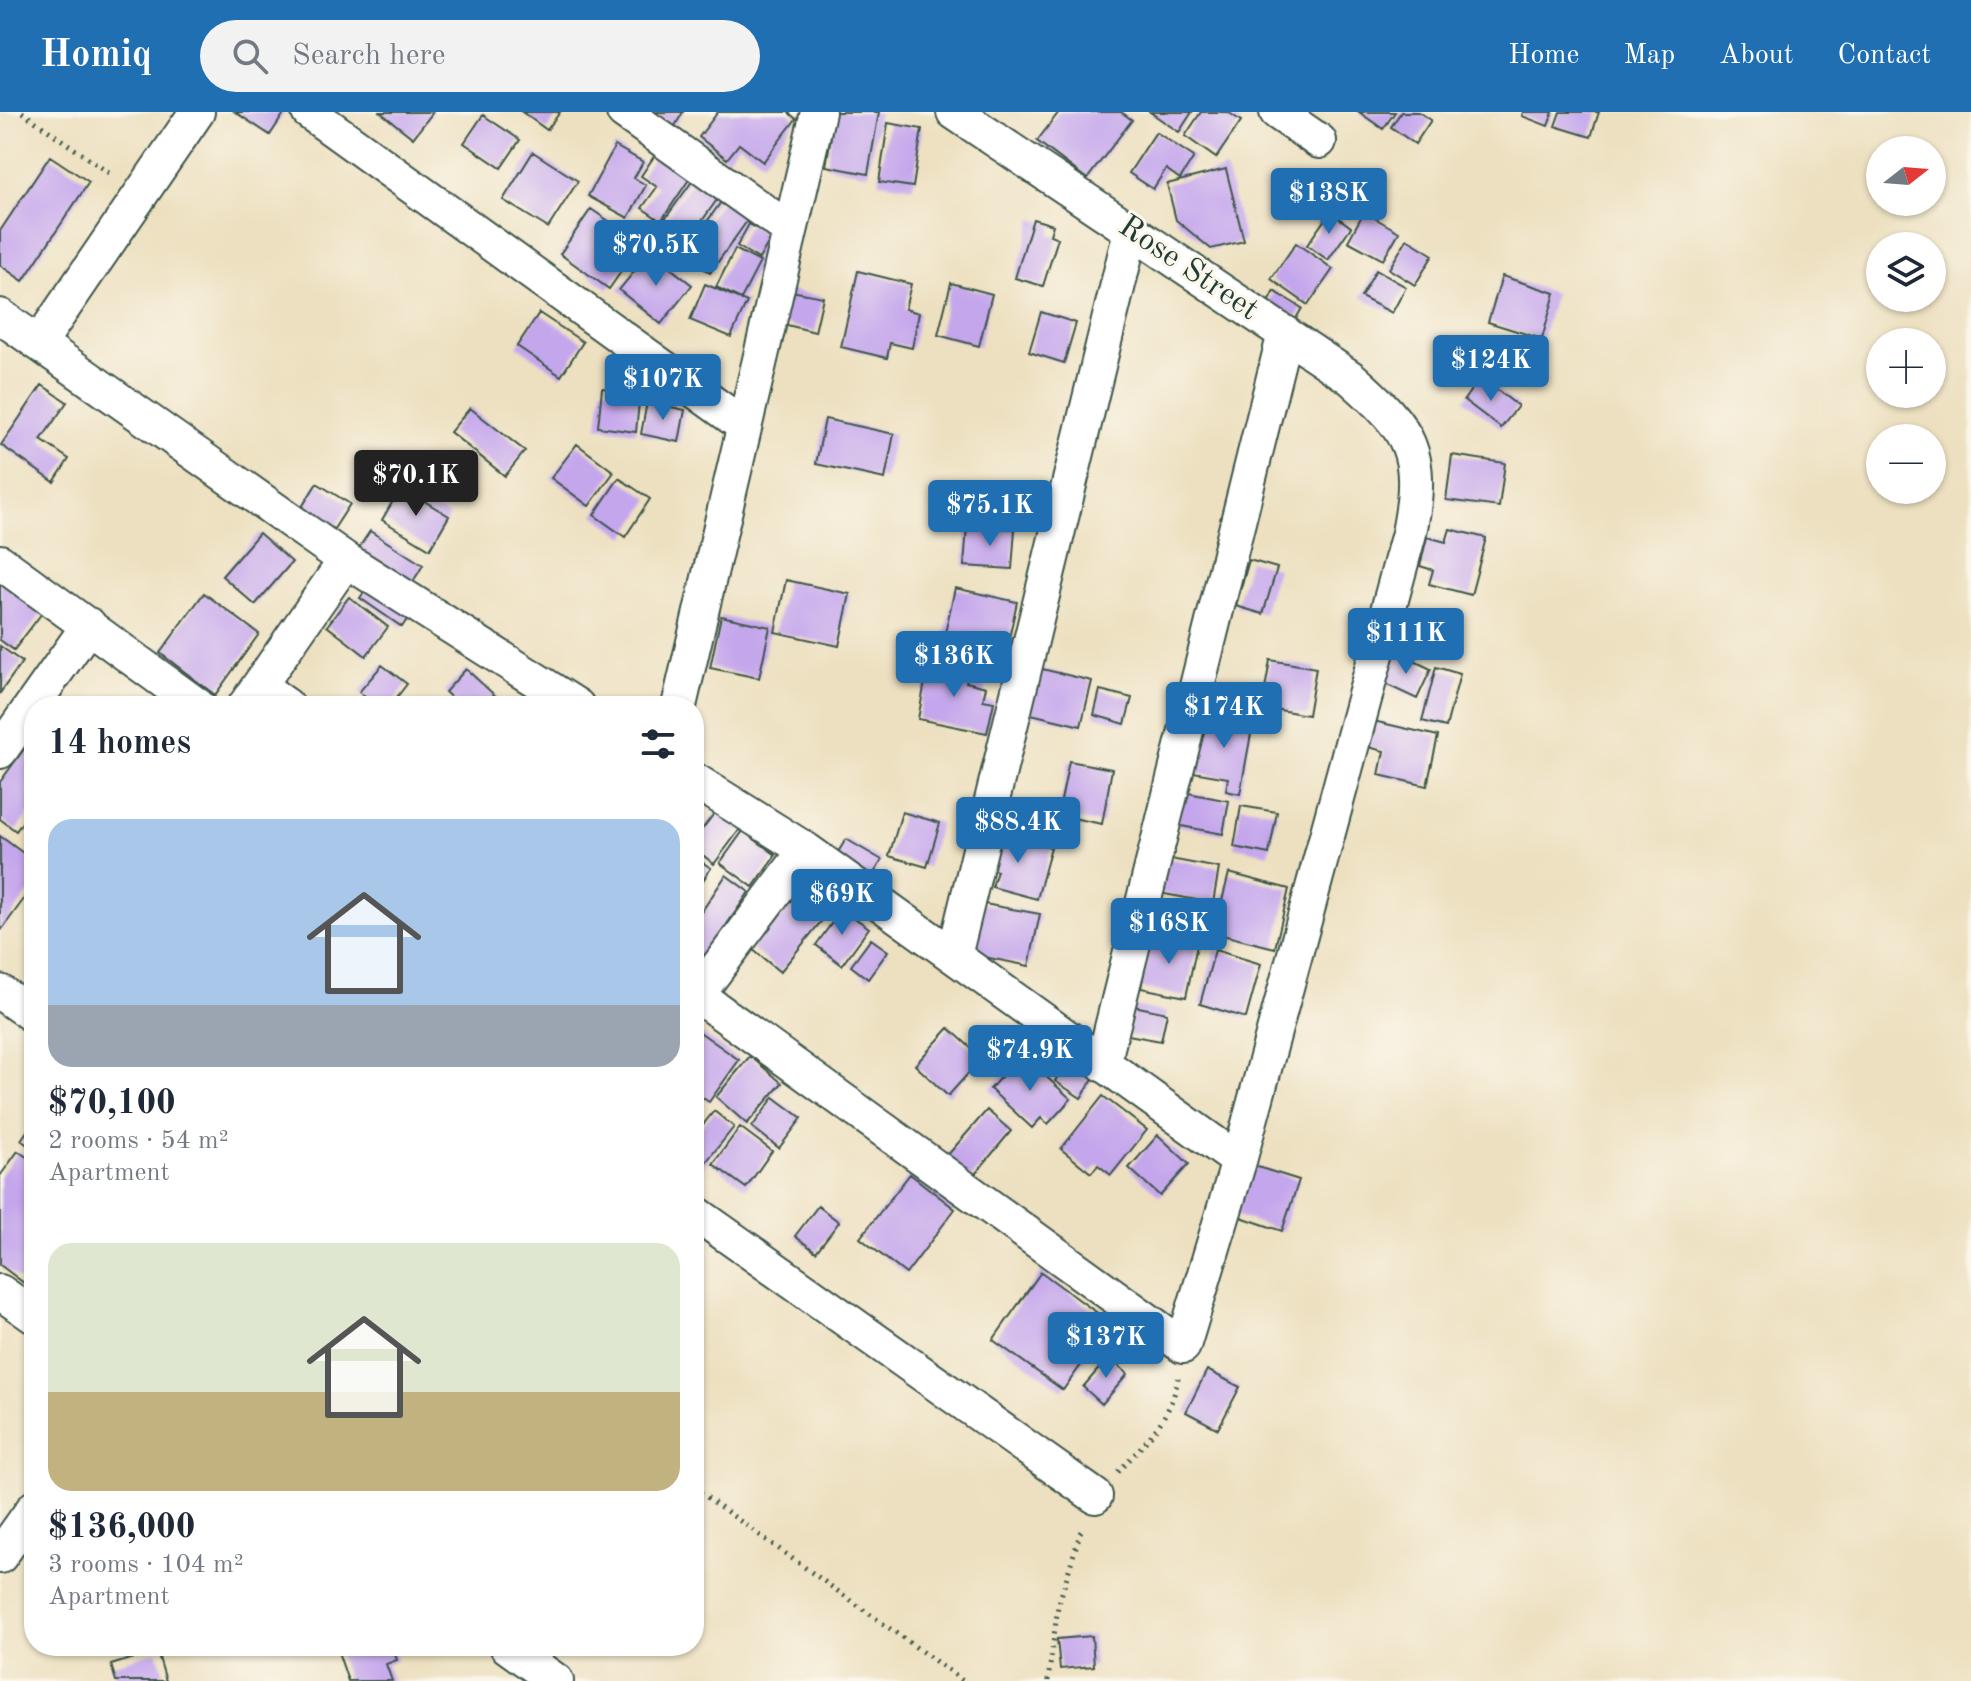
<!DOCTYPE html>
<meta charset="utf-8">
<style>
body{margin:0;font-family:"Old Standard TT",serif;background:#f2f2f3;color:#1f2937;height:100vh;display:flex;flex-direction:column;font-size:30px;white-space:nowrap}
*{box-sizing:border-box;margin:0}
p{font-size:26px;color:#747a83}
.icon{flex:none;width:44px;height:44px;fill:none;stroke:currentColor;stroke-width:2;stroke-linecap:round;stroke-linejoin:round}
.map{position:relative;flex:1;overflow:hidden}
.sheet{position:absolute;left:24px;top:584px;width:680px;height:960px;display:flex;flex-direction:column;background:#fff;border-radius:32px;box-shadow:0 2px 6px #0004}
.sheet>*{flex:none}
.needle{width:52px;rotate:73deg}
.controls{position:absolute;left:1866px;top:24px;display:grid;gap:16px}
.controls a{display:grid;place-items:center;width:80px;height:80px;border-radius:50%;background:#fff;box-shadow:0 2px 6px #0004;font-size:40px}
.price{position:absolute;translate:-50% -68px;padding:0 18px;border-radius:8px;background:#1f6fb2;color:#fff;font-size:26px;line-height:52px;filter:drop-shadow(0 2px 4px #0008)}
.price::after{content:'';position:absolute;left:50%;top:48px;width:24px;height:18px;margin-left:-12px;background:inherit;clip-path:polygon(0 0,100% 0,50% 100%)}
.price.on{background:#222;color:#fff}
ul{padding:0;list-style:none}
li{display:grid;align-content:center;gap:16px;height:424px;padding:0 24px}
li span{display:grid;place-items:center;height:248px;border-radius:24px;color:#555}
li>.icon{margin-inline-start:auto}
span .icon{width:144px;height:144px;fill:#fffc;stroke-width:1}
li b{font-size:34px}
h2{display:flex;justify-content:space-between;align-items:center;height:96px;padding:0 24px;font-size:34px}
header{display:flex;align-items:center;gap:48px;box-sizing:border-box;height:112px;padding:0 40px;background:#1f6fb2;color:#fff}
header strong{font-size:38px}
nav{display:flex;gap:44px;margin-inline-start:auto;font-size:28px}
.search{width:560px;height:72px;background:#f2f2f3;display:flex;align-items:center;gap:20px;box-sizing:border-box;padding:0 28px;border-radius:44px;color:#747a83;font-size:30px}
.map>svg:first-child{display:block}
.building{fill:#c4a6ec}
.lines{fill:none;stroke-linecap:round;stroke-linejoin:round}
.minor-casing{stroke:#3e5549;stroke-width:38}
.path{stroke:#3e5549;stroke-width:5;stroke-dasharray:2 6;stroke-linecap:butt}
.minor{stroke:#fff;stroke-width:34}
.labels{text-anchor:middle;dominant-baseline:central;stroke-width:6;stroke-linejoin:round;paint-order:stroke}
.street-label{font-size:32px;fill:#1f3d34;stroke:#fbf7ec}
</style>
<header>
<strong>Homiq</strong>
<div class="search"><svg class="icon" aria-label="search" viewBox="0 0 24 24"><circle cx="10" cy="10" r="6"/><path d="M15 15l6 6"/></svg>Search here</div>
<nav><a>Home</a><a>Map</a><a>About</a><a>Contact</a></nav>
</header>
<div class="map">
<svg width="1971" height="1569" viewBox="0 0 1971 1569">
<rect width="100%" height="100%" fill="#fbf7ec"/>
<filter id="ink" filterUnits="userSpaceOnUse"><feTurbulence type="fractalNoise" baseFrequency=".0125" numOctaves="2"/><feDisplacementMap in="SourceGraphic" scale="16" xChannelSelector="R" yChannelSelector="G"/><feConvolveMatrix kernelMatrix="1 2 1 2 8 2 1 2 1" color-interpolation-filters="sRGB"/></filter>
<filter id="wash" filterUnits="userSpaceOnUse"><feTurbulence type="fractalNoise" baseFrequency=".006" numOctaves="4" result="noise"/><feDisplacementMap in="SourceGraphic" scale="32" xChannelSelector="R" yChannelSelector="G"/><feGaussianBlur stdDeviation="1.8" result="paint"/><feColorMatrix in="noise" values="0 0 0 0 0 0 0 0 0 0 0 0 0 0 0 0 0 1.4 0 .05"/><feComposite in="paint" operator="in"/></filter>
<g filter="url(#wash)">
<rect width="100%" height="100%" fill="#ede0c0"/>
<g id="blocks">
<path class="building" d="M 235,0 L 285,0 L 270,23 Z
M 380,0 L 433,0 L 413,26 Z
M 522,0 L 560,0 L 547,18 Z
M 651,0 L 683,0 L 675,14 Z
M 718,0 L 788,0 L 796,7 L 763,50 L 739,32 L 727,47 L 699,25 Z
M 835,0 L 879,0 L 868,62 L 826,54 Z
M 1059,0 L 1121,0 L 1132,8 L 1087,67 L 1037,29 Z
M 1150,0 L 1192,0 L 1179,20 Z
M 1201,0 L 1228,0 L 1241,9 L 1216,46 L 1185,24 Z
M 1359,0 L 1395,0 L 1383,17 Z
M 1401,0 L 1419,0 L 1431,8 L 1415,32 L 1391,15 Z
M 1523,0 L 1553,0 L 1548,14 L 1522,4 Z
M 1560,0 L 1599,0 L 1591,25 L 1555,14 Z
M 483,3 L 520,28 L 501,56 L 464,31 Z
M 888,11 L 922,17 L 913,75 L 879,70 Z
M 1156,20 L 1194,45 L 1180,67 L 1166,57 L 1153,77 L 1129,61 Z
M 615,34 L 643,50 L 634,66 L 646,73 L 628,106 L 588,84 Z
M 659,37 L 694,60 L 661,109 L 642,96 L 657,75 L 641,64 Z
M 533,40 L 578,69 L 548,116 L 503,88 Z
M 50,44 L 89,70 L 23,169 L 0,153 L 0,119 Z
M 1226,57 L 1244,129 L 1211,137 L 1176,108 L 1167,72 Z
M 696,64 L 721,82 L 680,140 L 655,121 Z
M 726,83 L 752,102 L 710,161 L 684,142 Z
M 591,97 L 641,131 L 609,177 L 560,142 Z
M 1330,100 L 1351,115 L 1328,148 L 1307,133 Z
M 1364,100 L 1399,120 L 1383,148 L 1348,129 Z
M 1033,107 L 1053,113 L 1050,123 L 1058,126 L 1043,174 L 1015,166 Z
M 749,112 L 772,124 L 759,147 L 737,134 Z
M 1407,127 L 1433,143 L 1415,173 L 1389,157 Z
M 1296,131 L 1333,157 L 1308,193 L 1271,167 Z
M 735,137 L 760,150 L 741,187 L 716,175 Z
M 650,140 L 692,173 L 661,212 L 619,178 Z
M 1376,158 L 1406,175 L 1392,201 L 1361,185 Z
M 858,159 L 911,172 L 905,197 L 919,201 L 912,236 L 890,231 L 887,246 L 841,235 Z
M 1502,164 L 1555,181 L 1542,227 L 1488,210 Z
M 951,171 L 992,182 L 979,234 L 938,223 Z
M 705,172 L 747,190 L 731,225 L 690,208 Z
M 786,178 L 823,185 L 815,220 L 779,211 Z
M 1274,179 L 1302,196 L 1293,212 L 1265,196 Z
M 1041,200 L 1076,211 L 1064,251 L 1029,240 Z
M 539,201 L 583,230 L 561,264 L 517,234 Z
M 1480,265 L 1518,294 L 1501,316 L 1464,288 Z
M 42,273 L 67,290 L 41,328 L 69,347 L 54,370 L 1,333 Z
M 602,276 L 640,280 L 636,320 L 598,315 Z
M 647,290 L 685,298 L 679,330 L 641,322 Z
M 470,296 L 525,339 L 505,364 L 450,320 Z
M 825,307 L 894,322 L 885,367 L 816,352 Z
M 577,332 L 614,360 L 589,394 L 551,366 Z
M 1452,343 L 1505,351 L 1499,395 L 1446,388 Z
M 619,366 L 650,387 L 625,425 L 594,403 Z
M 317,371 L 350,392 L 330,423 L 297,403 Z
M 401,375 L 449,404 L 430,437 L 382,408 Z
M 967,414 L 1015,417 L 1012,457 L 964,454 Z
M 1450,417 L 1486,426 L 1471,483 L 1429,472 L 1433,458 L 1420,454 L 1427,425 L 1446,430 Z
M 370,419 L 423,453 L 408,478 L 354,443 Z
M 259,421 L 292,450 L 255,493 L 222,464 Z
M 1249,448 L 1277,456 L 1263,502 L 1236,494 Z
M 0,456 L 48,493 L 14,538 L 0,528 Z
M 786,468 L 850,482 L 839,534 L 775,520 Z
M 372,469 L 413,498 L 402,515 L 360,486 Z
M 955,476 L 1017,490 L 1002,558 L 940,544 Z
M 204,481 L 259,522 L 215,583 L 160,541 Z
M 349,485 L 388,515 L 366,544 L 327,514 Z
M 721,504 L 770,515 L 759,566 L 710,556 Z
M 0,534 L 22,550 L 0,581 Z
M 1395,540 L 1431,557 L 1417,587 L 1381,570 Z
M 1270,548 L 1316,556 L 1308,603 L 1262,595 Z
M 929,549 L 969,557 L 966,570 L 986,575 L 983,588 L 994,590 L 987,621 L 918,607 Z
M 382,553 L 407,572 L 390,594 L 377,594 L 359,580 Z
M 1436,555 L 1460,562 L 1446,615 L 1422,609 Z
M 1038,556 L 1092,569 L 1081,614 L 1027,601 Z
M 466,557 L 502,590 L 498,594 L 460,594 L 445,580 Z
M 1100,578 L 1132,586 L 1125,612 L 1094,603 Z
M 1204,602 L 1253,611 L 1240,682 L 1226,679 L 1228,666 L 1193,660 Z
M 1369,608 L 1438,624 L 1427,674 L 1379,663 L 1384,639 L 1364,634 Z
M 32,626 L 34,694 L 16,719 L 0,707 L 0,670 Z
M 1069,649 L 1112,657 L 1102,712 L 1058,703 Z
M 1183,680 L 1229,689 L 1223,722 L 1176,713 Z
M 1241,694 L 1277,700 L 1269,742 L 1234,735 Z
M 716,699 L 740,717 L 714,752 L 694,736 L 694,728 Z
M 902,700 L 940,711 L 927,755 L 889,744 Z
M 743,719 L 776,743 L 753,775 L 720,751 Z
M 996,721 L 1051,735 L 1037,787 L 992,775 L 997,759 L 987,756 Z
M 0,724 L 34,749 L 34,773 L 0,820 Z
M 846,727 L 882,748 L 870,768 L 834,747 Z
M 694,745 L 711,756 L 694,782 Z
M 1165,746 L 1219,756 L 1213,791 L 1159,781 Z
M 1229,761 L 1289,777 L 1275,836 L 1214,821 Z
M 726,763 L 749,780 L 699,853 L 694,850 L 694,811 Z
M 799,766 L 833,795 L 780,860 L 745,831 Z
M 979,791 L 1040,802 L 1029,854 L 969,842 Z
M 842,797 L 869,816 L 842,853 L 816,833 Z
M 1151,824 L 1197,833 L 1186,885 L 1141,876 Z
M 871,827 L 888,839 L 868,867 L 851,854 Z
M 1215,838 L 1261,852 L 1246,906 L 1200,892 Z
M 1134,894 L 1167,901 L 1161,929 L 1128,923 Z
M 694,916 L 739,948 L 709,990 L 694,980 Z
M 949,916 L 982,946 L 948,984 L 915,953 Z
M 1021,942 L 1071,987 L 1048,1012 L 1041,1006 L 1032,1016 L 990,977 Z
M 750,944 L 782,971 L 747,1012 L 716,985 Z
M 1067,949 L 1094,965 L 1081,986 L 1055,969 Z
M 1103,984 L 1147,1018 L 1111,1063 L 1098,1053 L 1091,1061 L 1061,1037 Z
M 774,985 L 802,1006 L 779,1036 L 752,1015 Z
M 987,998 L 1011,1019 L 971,1067 L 946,1045 Z
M 714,999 L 734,1015 L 694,1065 L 694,1024 Z
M 34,1009 L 34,1038 L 21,1028 Z
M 740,1015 L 772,1039 L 746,1076 L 713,1052 Z
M 1158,1023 L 1189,1052 L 1160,1084 L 1129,1056 Z
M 18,1039 L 34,1050 L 34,1158 L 24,1171 L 0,1153 L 0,1064 Z
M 1251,1053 L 1299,1068 L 1282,1119 L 1235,1103 Z
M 910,1062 L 955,1097 L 906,1162 L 860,1126 Z
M 818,1094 L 839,1110 L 816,1140 L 795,1124 Z
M 1041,1160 L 1111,1211 L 1063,1278 L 993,1228 Z
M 1109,1245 L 1128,1262 L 1102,1292 L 1083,1275 Z
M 1207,1258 L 1240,1275 L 1218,1317 L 1186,1300 Z
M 1092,1524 L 1094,1554 L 1060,1557 L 1057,1527 Z
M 336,1534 L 392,1534 L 397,1548 L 386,1552 L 392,1569 L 348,1569 Z
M 157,1539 L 166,1569 L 116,1569 L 111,1553 Z"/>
</g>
</g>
<g filter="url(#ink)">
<use href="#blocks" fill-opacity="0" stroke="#3e5549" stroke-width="2"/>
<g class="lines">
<defs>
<path id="minor" d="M 309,0 L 743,313
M 624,0 L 790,118
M 1277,0 L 1319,29
M 0,204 L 346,448 L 577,594
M 39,231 L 197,0
M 0,450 L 198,594
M 259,574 L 287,594
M 245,594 L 346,448
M 679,594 L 818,0
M 0,639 L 89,513
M 694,668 L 806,738 L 1239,1049
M 954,844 L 1131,119
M 0,880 L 34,904
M 694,881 L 1183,1234 L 1239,1049 L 1409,421 C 1425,340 1411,319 1351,266 L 954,0
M 694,887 L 806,738
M 1103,952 L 1285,221
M 694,1100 L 1095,1384
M 0,1180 L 34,1204
M 0,1444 L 34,1396
M 507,1534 L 556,1569"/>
</defs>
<use href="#minor" class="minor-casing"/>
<path class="path" d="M 22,0 L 113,64
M 1118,1360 C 1145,1330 1171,1308 1178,1266
M 694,1376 L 963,1569
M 1048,1569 L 1058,1494 L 1082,1415"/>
<use href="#minor" class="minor"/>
</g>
</g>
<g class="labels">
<g class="street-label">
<text transform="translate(1188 157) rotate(34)">Rose Street</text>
</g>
</g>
</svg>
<div class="controls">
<a><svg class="needle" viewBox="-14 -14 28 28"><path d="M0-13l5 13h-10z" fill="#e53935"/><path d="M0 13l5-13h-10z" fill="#747a83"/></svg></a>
<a><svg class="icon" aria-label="layers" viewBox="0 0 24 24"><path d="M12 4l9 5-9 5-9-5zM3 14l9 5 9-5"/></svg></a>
<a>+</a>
<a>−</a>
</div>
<b class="price" style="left:1329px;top:124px">$138K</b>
<b class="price" style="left:656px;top:176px">$70.5K</b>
<b class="price" style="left:1491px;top:291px">$124K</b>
<b class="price" style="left:663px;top:310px">$107K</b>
<b class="price on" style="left:416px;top:406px">$70.1K</b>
<b class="price" style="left:990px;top:436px">$75.1K</b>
<b class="price" style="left:1406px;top:564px">$111K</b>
<b class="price" style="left:954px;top:587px">$136K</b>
<b class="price" style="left:1224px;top:638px">$174K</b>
<b class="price" style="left:1018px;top:753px">$88.4K</b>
<b class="price" style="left:842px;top:825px">$69K</b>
<b class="price" style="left:1169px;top:854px">$168K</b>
<b class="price" style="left:1030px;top:981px">$74.9K</b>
<b class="price" style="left:1106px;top:1268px">$137K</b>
<section class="sheet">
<h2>14 homes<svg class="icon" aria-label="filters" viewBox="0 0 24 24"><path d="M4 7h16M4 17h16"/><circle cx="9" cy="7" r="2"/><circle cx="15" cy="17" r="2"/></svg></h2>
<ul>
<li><span style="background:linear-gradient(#a9c7e8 75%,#9aa5b1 0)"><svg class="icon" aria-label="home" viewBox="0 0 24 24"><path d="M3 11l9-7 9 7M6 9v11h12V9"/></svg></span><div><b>$70,100</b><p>2 rooms · 54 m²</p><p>Apartment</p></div></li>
<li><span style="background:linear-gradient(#dfe7d0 60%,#c2b280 0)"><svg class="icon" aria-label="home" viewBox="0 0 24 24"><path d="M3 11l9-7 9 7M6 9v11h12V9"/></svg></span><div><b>$136,000</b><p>3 rooms · 104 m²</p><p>Apartment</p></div></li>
</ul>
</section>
</div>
